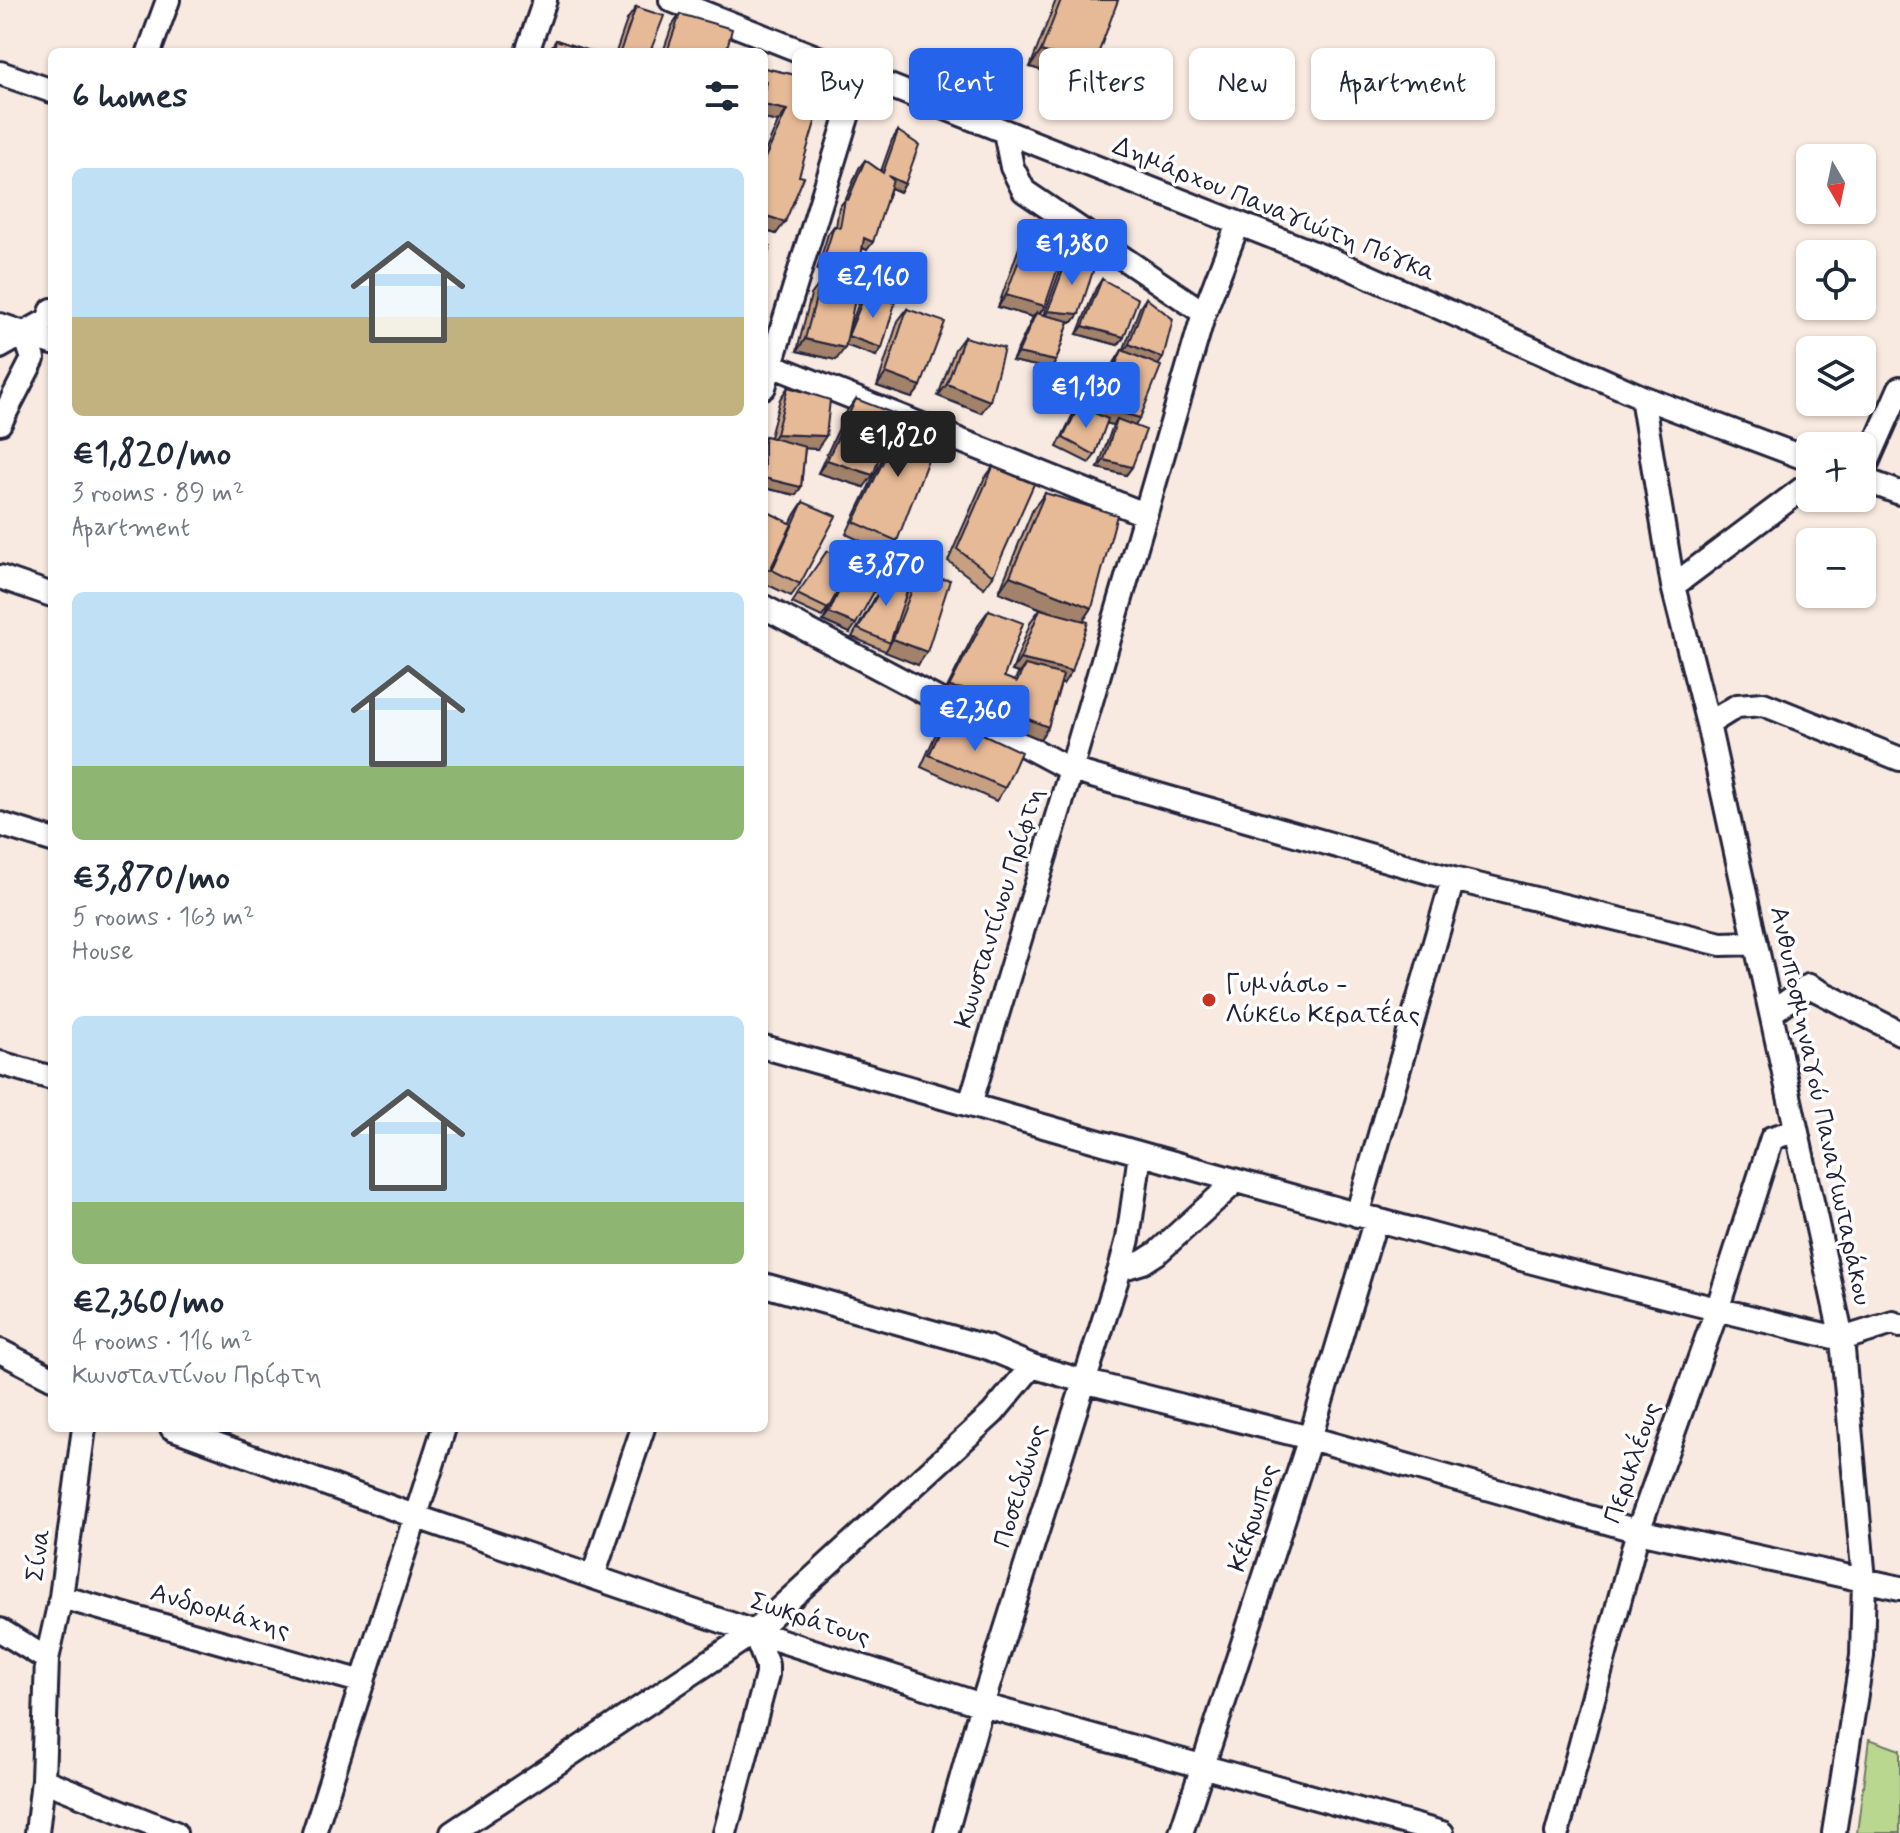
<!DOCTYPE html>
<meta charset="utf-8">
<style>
body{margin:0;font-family:Mynerve,sans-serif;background:#f2f2f3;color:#1f2937;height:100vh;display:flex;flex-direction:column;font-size:30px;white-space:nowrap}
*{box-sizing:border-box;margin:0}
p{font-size:26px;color:#747a83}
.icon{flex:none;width:44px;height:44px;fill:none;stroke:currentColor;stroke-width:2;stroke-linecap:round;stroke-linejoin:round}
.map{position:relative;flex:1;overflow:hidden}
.sheet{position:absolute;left:48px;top:48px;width:720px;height:1384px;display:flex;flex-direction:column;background:#fff;border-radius:12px;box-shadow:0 2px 6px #0004}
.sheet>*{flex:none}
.hud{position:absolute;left:792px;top:48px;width:760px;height:72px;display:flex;gap:16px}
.needle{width:52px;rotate:171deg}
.tools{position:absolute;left:1796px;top:144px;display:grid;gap:16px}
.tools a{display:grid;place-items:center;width:80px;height:80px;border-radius:12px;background:#fff;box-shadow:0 2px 6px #0004;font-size:40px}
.price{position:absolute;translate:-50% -68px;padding:0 18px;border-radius:8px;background:#2563eb;color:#fff;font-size:26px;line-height:52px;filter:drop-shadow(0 2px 4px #0008)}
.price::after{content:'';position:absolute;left:50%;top:48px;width:24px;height:18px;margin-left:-12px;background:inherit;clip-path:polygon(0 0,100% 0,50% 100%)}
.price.on{background:#222;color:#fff}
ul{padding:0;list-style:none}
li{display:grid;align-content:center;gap:16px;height:424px;padding:0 24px}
li span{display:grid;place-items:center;height:248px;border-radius:12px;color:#555}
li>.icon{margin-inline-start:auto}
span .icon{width:144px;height:144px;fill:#fffc;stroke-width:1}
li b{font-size:34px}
h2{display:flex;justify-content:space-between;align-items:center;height:96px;padding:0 24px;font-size:34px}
.tag{padding:0 28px;border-radius:12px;background:#fff;box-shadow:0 2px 6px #0004;font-size:28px;line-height:72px}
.tag.on{background:#2563eb;color:#fff}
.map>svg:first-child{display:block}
.green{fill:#bad78f;stroke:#6e7c65;stroke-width:2}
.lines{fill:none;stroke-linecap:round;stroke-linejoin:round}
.street-casing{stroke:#22223b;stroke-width:28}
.street{stroke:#fff;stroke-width:22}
.wall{fill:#c7a082;stroke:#22223b;stroke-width:2}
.shaded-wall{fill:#a2826a;stroke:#22223b;stroke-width:2}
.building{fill:#e7ba97;stroke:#22223b;stroke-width:2}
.poi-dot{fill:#c8321e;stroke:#fff;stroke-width:3}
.labels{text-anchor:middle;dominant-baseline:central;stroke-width:7;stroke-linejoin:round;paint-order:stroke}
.street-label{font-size:26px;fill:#22223b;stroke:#fff}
.poi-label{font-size:26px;fill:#22223b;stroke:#fff;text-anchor:start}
</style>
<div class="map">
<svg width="1900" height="1833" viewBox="0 0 1900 1833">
<rect width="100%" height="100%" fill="#f8eae0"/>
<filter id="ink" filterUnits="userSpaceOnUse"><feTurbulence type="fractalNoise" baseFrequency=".0125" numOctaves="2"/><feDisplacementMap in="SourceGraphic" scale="16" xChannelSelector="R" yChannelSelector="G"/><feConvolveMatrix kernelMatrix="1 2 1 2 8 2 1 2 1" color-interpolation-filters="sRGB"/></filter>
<g filter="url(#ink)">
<path class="green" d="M 1869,1739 L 1900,1750 L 1900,1833 L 1857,1833 Z"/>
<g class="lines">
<defs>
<path id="street" d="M 671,0 L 1334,261 L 1642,397 L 1810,460
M 149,52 L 168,0
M 527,52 L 545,0
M 0,73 L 52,91
M 1005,132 L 1012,167 L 1024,191 L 1204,313
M 0,325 L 52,343
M 0,347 L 48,320 L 52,310
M 764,362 L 1144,514
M 764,387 L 860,75
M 1642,397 L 1673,586 L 1708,724 L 1842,1339 L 1864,1580 L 1862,1656 L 1834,1833
M 0,423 L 33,359 L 25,335
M 1862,474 L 1900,388
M 1862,479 L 1900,493
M 0,577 L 52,595
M 1673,586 L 1810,483
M 764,607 L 1071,770 L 1453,879 L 1721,944 L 1756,943
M 1708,724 L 1737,706 L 1763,704 L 1900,759
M 0,824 L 52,840
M 1771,1013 L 1809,986 L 1900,1033
M 764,1047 C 1123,1147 1479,1255 1842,1339
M 0,1063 L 52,1078
M 970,1104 L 1071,770 L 1204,313 L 1238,224
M 1357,1215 L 1453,879
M 1120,1269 L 1143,1262 L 1157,1253 L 1235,1182
M 764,1285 L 986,1347 L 1032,1366 L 1083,1381 L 1310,1438 L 1638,1531 L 1900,1588
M 1842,1339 L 1893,1323 L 1900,1326
M 0,1351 L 52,1378
M 172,1428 L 417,1517 L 754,1632 L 982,1705 L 1442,1833
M 593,1576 L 643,1428
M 61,1597 L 363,1682
M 0,1630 L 47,1659
M 43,1780 L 175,1833
M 37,1833 L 43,1780 L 47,1659 L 61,1597 L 84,1428
M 314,1833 L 444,1428
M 452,1833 L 754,1632 L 993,1413 L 1032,1366
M 725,1833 L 767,1675 L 767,1665 L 754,1632
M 946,1833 L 982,1705 L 1120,1269 L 1128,1239 L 1140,1154
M 1181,1833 L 1310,1438 L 1376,1219
M 1557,1833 L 1638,1531 L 1717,1310 L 1772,1138 L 1795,1131"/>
</defs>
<use href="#street" class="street-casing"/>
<use href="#street" class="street"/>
</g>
<path class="wall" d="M 1056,0 L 1118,0 L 1082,82 L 1030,67 Z
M 636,7 L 650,52 L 616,52 L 627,20 Z
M 680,14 L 726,52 L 663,52 L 672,26 Z
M 556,40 L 592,52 L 548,52 Z
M 764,68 L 827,82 L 776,234 L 764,230 L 764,154 L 778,122 L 764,119 Z
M 898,131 L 905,184 L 900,192 L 891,188 L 867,250 L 862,248 L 857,281 L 851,289 L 817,270 L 828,234 L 834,226 L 836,227 L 839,207 L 846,199 L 859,168 L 865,160 L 881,171 L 892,140 Z
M 1030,230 L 1045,306 L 1039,314 L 1044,315 L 1063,262 L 1069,254 L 1079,314 L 1073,322 L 1069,322 L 1056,361 L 1051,369 L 1012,361 L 1033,317 L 998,307 L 1021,242 Z
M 1102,279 L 1124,337 L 1118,345 L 1077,334 L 1096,288 Z
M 820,283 L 849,329 L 860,300 L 866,292 L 876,356 L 845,345 L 836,360 L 797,351 L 811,295 Z
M 1146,298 L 1158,365 L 1135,426 L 1132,467 L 1126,475 L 1098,468 L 1113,425 L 1106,423 L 1095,455 L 1089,463 L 1057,447 L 1073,414 L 1079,406 L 1092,412 L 1114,363 L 1122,350 L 1123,351 L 1140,307 Z
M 907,309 L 921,386 L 912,398 L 877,386 L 898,321 Z
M 964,337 L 981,413 L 938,396 L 955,349 Z
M 788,387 L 817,449 L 805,448 L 801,487 L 796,495 L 764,488 L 764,438 L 765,436 L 770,437 L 780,399 Z
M 856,399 L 864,487 L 818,473 L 847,411 Z
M 905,416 L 897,541 L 888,554 L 846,534 L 897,428 Z
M 993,467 L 993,576 L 984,588 L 948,561 L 984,479 Z
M 1045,493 L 1092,608 L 1083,621 L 1063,684 L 1061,683 L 1048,727 L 1040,739 L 987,718 L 989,706 L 941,700 L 980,622 L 989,610 L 1004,677 L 1014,681 L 1019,673 L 1012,671 L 1031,621 L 1040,609 L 1044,610 L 999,592 L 1033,509 Z
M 803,502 L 800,584 L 791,596 L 764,583 L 764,510 L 790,524 L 795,514 Z
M 827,551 L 850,633 L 823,621 L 834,598 L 822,617 L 792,603 Z
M 890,572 L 903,603 L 908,589 L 917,577 L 918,665 L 852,637 Z
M 947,717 L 1005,788 L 996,801 L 921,767 L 938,729 Z"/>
<path class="shaded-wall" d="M 1041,51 L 1094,65 L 1082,82 L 1030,67 Z
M 764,105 L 787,110 L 778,122 L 764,119 Z
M 888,176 L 905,184 L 900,192 L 882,184 Z
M 764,215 L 785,222 L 776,234 L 764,230 Z
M 864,238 L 873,242 L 867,250 L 858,246 Z
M 1006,295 L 1045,306 L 1036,318 L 1036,313 L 1033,317 L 998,307 Z
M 1048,311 L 1079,314 L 1073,322 L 1043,319 Z
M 1083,326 L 1124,337 L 1118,345 L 1077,334 Z
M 848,336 L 882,348 L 876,356 L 842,344 Z
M 805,339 L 845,348 L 836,360 L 797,351 Z
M 1129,344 L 1163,358 L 1157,367 L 1123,352 Z
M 1018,353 L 1056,361 L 1051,369 L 1012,361 Z
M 886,373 L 921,386 L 912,398 L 877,386 Z
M 947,384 L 990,401 L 981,413 L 938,396 Z
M 1098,406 L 1140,418 L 1132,430 L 1117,419 L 1113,425 L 1089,418 Z
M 776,434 L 826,436 L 817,449 L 767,446 Z
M 827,460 L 873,475 L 864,487 L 818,473 Z
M 1104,460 L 1132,467 L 1126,475 L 1098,468 Z
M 764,478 L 801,487 L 796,495 L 764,488 Z
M 1010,576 L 1092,608 L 1081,624 L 999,592 Z
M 829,613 L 856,624 L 850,633 L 823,621 Z
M 893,639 L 927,652 L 918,665 L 885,652 Z
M 1020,659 L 1072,671 L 1063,684 L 1021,673 L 1025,665 L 1019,673 L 1012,671 Z
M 949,687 L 998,694 L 989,706 L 941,700 Z
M 996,706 L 1048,727 L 1040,739 L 987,718 Z"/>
<path class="building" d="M 1061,0 L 1118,0 L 1094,65 L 1041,51 Z
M 636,7 L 664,16 L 650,52 L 620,52 Z
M 680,14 L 732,29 L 726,52 L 667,52 Z
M 556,40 L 592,52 L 553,52 Z
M 764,68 L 827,82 L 799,176 L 804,177 L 785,222 L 764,215 L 764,160 L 787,110 L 764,105 L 766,80 L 764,88 Z
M 898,131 L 919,145 L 905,184 L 888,176 L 893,180 L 873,242 L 864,238 L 857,281 L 823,261 L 834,226 L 840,228 L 845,199 L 848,200 L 865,160 L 883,173 Z
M 1030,230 L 1064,250 L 1045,306 L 1006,295 Z
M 764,245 L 770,247 L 764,272 Z
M 1069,254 L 1094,268 L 1079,314 L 1048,311 Z
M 1102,279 L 1138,299 L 1124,337 L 1083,326 Z
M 820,283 L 856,294 L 845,348 L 805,339 Z
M 866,292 L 895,303 L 882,348 L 848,336 Z
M 1146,298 L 1173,319 L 1163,358 L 1129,344 Z
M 907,309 L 945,322 L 921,386 L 886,373 Z
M 1036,313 L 1069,321 L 1056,361 L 1018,353 Z
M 964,337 L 1004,348 L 990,401 L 947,384 Z
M 1122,350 L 1161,366 L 1140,418 L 1098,406 Z
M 788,387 L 830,400 L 826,436 L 776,434 Z
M 856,399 L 895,414 L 873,475 L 827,460 Z
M 1079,406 L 1108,419 L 1095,455 L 1063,438 Z
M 905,416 L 940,428 L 897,541 L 854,522 Z
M 1117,419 L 1146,430 L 1132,467 L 1104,460 Z
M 765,436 L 805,447 L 801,487 L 764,478 L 764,443 Z
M 993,467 L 1034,484 L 993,576 L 957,549 Z
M 1045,493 L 1117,515 L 1092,608 L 1010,576 Z
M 803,502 L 836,516 L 800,584 L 772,570 Z
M 764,510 L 792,524 L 770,570 L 764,567 Z
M 827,551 L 884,574 L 856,624 L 829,613 L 843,582 L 828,609 L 797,594 Z
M 890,572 L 911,579 L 890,643 L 858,629 Z
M 917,577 L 950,580 L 927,652 L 893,639 Z
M 1040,609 L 1088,622 L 1072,671 L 1020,659 Z
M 989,610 L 1023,623 L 1004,677 L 1017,682 L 1025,665 L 1063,675 L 1048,727 L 996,706 L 998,694 L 949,687 Z
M 947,717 L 1021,752 L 1005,788 L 929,755 Z"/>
</g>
<circle class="poi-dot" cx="1209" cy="1000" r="8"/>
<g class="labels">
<g class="street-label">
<text transform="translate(1274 210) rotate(22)">Δημάρχου Παναγιώτη Πόγκα</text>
<text transform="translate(1000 908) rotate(-73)">Κωνσταντίνου Πρίφτη</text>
<text transform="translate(1820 1106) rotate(78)">Ανθυποσμηναγού Παναγιωταράκου</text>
<text transform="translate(1633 1463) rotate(-71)">Περικλέους</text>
<text transform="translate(1021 1486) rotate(-73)">Ποσειδώνος</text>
<text transform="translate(1254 1518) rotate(-72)">Κέκρωπος</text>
<text transform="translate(39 1555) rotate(-82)">Σίνα</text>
<text transform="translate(220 1612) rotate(16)">Ανδρομάχης</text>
<text transform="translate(810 1620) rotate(18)">Σωκράτους</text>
</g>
<g class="poi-label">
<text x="1225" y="985">Γυμνάσιο -<tspan x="1225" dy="30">Λύκειο Κερατέας</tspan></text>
</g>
</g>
</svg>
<div class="tools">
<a><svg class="needle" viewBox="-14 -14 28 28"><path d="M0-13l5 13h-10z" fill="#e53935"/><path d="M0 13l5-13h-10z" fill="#747a83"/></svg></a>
<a><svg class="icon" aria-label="locate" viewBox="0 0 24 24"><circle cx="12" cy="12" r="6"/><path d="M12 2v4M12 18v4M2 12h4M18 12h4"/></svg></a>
<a><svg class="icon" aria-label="layers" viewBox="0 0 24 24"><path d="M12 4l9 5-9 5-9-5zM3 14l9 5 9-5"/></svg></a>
<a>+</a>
<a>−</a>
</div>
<b class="price" style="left:1072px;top:287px">€1,380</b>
<b class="price" style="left:873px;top:320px">€2,160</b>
<b class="price" style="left:1086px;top:430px">€1,130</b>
<b class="price on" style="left:898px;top:479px">€1,820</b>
<b class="price" style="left:886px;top:608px">€3,870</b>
<b class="price" style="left:975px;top:753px">€2,360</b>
<div class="hud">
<a class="tag">Buy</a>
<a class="tag on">Rent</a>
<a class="tag">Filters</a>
<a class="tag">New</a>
<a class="tag">Apartment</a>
</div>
<section class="sheet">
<h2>6 homes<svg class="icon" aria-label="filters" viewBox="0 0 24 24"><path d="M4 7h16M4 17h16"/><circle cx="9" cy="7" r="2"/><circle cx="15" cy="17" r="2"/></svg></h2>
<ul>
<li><span style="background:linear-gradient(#bfe0f5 60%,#c2b280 0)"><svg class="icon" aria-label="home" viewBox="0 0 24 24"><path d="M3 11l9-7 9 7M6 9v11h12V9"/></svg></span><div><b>€1,820/mo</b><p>3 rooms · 89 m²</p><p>Apartment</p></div></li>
<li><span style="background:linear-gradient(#bfe0f5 70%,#8fb573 0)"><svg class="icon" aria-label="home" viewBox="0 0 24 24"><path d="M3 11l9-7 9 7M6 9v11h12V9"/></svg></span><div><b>€3,870/mo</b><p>5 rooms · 163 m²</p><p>House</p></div></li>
<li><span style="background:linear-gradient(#bfe0f5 75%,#8fb573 0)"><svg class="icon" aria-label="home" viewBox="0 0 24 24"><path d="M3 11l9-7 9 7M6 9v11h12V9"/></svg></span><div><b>€2,360/mo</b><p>4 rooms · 116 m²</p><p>Κωνσταντίνου Πρίφτη</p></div></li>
</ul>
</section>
</div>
